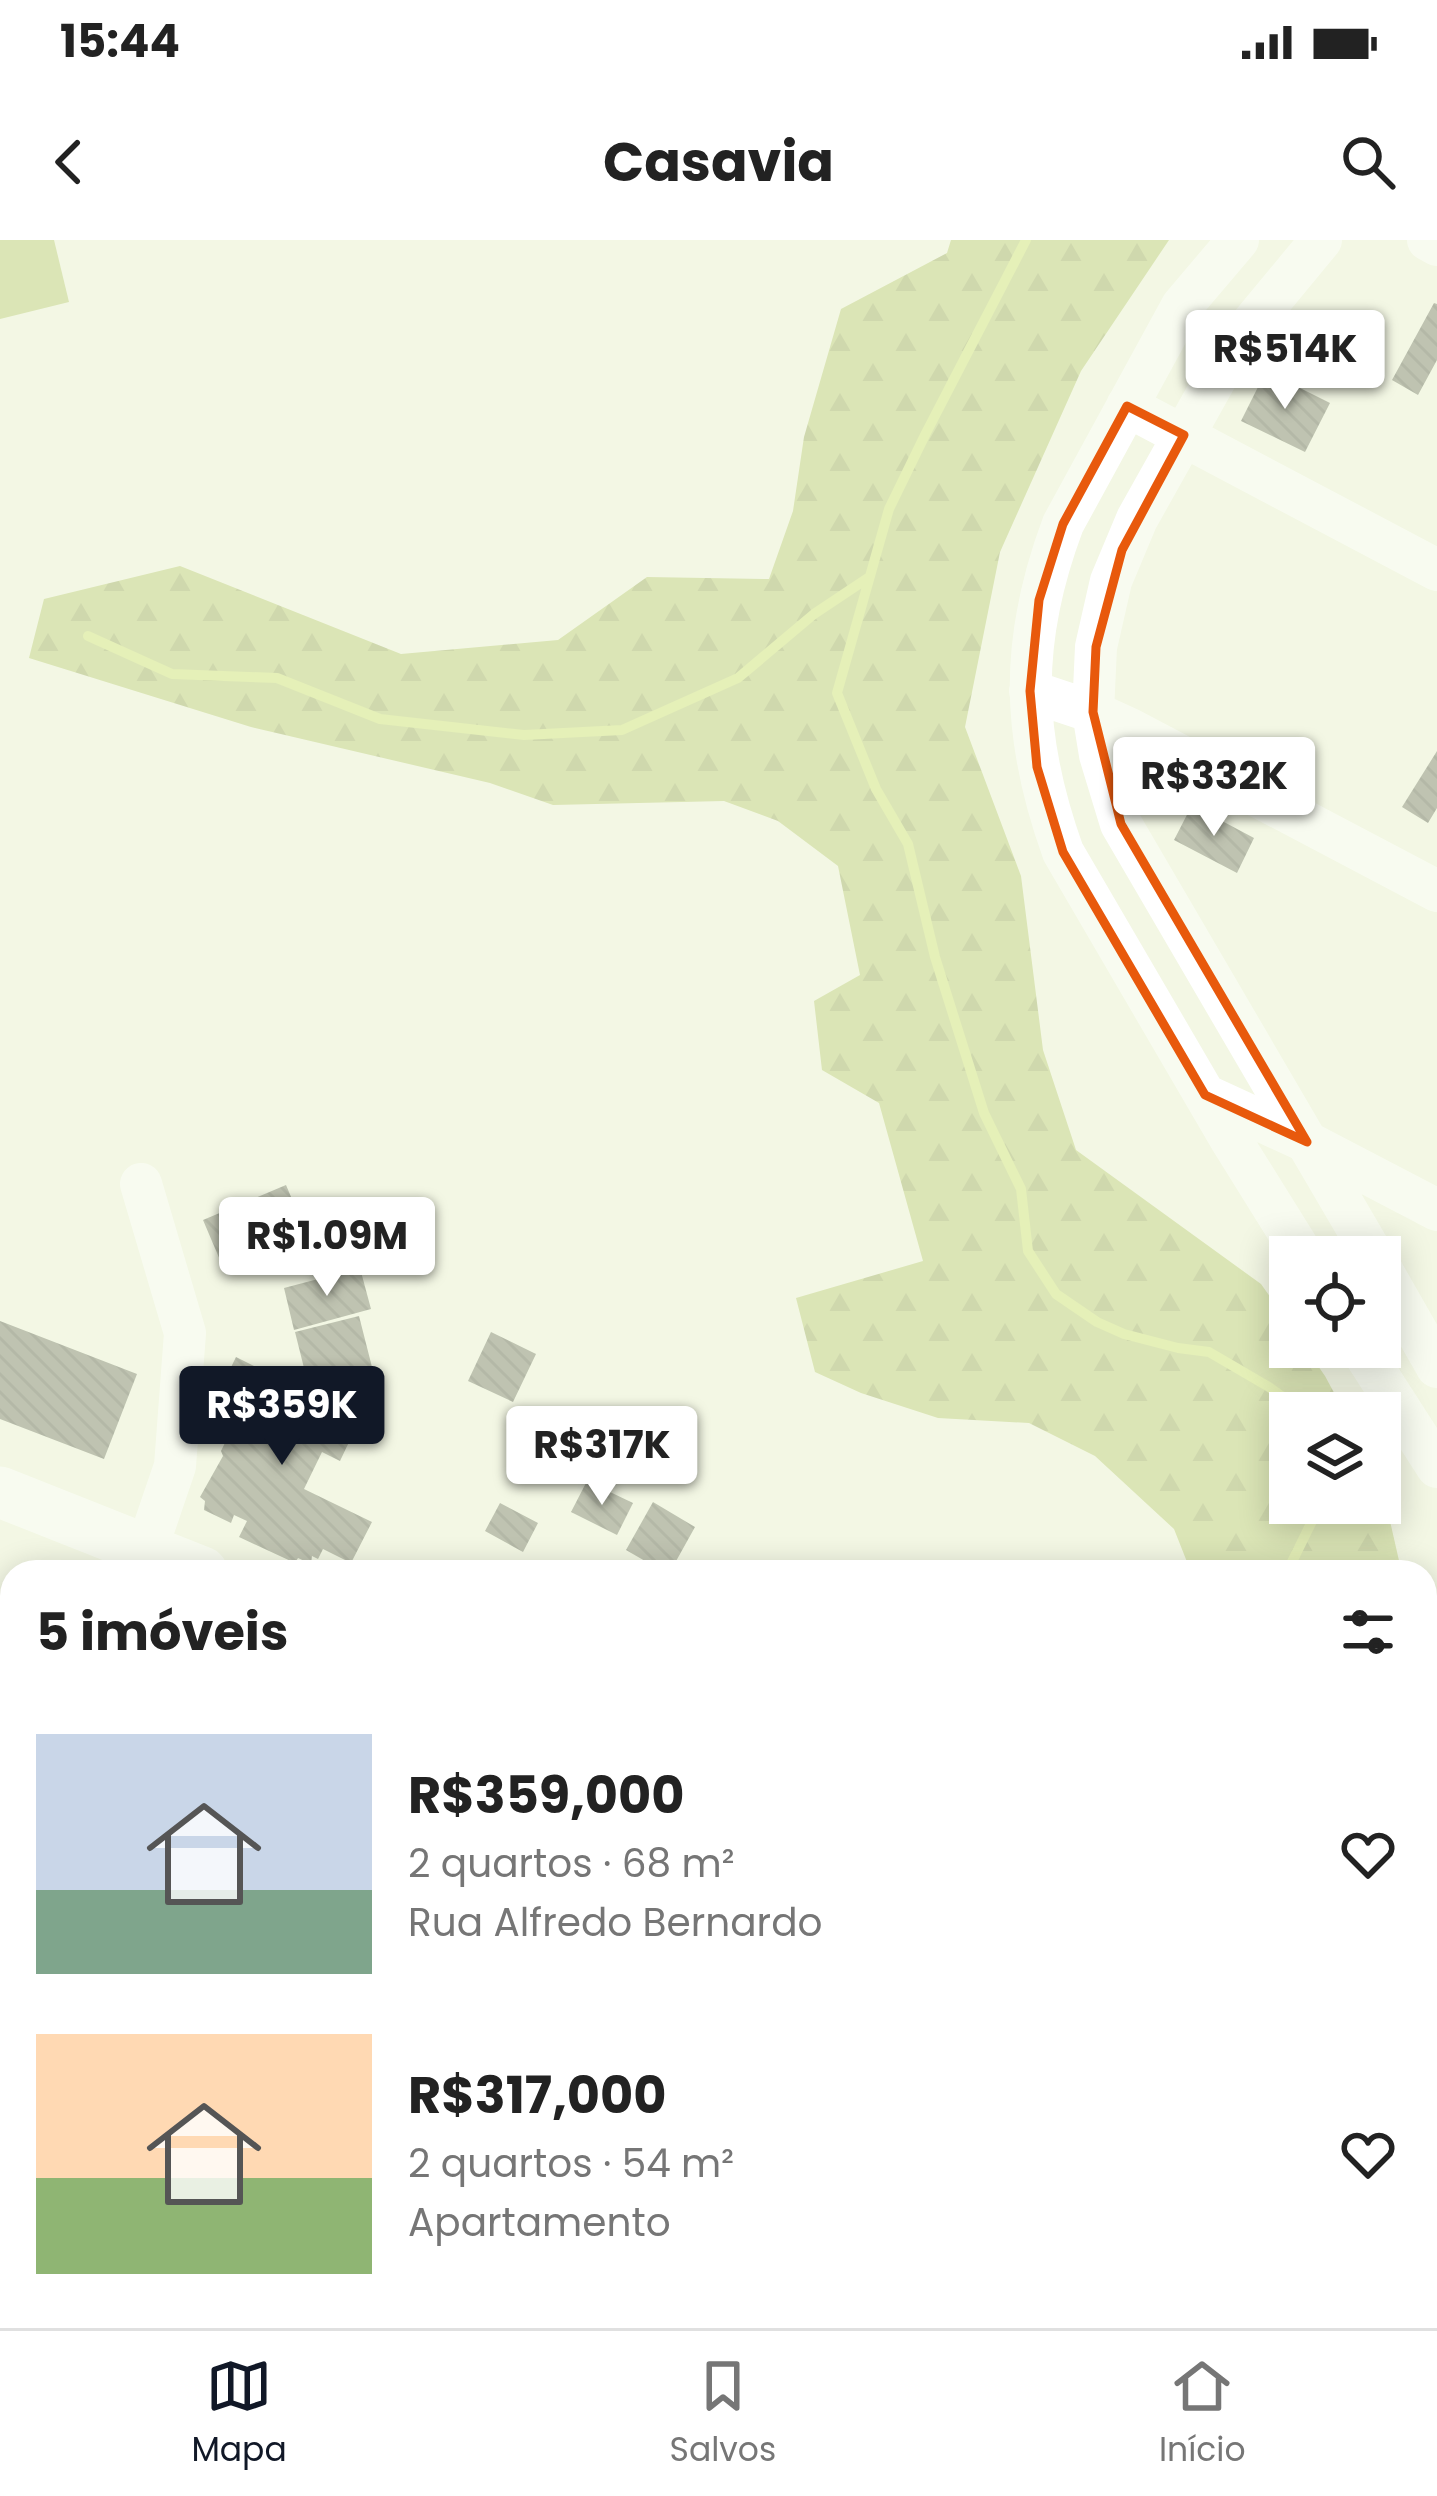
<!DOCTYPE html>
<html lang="pt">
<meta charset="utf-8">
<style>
body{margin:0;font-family:Poppins,sans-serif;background:#f2f2f2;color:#222;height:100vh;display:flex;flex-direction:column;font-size:45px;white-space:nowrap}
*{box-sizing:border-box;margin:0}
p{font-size:39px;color:#767676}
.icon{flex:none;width:66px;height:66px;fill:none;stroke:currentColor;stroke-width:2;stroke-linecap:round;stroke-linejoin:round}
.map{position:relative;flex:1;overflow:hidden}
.side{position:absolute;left:0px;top:1320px;width:1437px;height:768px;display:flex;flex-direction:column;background:#fff;border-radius:36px 36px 0 0;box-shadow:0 6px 30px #0003}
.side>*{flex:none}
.fabs{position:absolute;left:1269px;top:996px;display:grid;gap:24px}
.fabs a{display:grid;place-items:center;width:132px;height:132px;border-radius:0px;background:#fff;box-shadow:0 6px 30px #0003;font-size:60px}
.price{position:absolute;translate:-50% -102px;padding:0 27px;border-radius:12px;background:#fff;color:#222;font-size:39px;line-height:78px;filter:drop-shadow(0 3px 6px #0008)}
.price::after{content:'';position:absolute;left:50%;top:72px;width:36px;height:27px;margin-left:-18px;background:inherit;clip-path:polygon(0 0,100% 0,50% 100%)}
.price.current{background:#111827;color:#fff}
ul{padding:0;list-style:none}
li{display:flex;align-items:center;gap:36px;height:300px;padding:0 36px}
li span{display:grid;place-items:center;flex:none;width:336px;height:240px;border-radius:0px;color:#555}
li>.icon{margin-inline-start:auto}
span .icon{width:144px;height:144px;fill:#fffc;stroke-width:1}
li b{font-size:51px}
h2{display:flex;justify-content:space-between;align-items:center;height:144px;padding:0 36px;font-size:51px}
.status{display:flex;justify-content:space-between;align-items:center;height:84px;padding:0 60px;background:#fff;direction:ltr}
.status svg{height:33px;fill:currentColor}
header{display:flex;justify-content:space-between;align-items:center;height:156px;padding:0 36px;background:#fff;font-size:54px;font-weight:700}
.tab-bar{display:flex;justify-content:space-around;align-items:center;height:168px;border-top:3px solid #e0e0e0;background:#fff;font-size:33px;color:#767676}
.tab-bar a{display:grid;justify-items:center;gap:6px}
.tab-bar .current{color:#111827}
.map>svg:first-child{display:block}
.green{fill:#bfce7e}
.forest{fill:url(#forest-firs)}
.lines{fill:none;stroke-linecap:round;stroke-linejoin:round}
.stream{stroke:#d4e684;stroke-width:10}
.building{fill:url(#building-back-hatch)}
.minor{stroke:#fff;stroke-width:42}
.tertiary{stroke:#fff;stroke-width:51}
.marked{fill:none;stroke:#e8590c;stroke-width:9;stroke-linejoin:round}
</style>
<div class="status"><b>15:44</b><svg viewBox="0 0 49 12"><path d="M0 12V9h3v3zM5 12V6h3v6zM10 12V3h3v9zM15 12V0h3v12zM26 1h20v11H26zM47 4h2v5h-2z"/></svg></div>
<header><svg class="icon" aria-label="back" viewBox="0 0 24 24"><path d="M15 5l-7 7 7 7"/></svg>Casavia<svg class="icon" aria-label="search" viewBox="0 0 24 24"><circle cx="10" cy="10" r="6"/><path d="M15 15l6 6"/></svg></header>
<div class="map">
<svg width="1437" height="2088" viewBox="0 0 1437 2088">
<defs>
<pattern id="forest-firs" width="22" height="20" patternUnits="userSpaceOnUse" patternTransform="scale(3)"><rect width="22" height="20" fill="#bfce7e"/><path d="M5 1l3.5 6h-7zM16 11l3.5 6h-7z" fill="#a4b16c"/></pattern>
<pattern id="building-back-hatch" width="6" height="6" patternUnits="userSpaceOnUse" patternTransform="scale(3)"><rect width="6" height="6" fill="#808473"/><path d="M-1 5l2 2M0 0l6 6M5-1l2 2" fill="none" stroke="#686c5e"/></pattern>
</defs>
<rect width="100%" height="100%" fill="#f3f7e4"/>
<path class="green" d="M 0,0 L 54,0 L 69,62 L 0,79 Z"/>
<path class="forest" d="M 951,0 L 1169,0 L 1081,131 L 1000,312 L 965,487 L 1021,636 L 1043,810 L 1076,910 L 1261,1044 L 1290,1085 L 1290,1107 L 1305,1107 L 1325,1136 L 1345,1173 L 1290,1173 L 1290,1263 L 1380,1263 L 1380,1237 L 1400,1325 L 1399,1332 L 1191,1332 L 1174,1289 L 1095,1216 L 1029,1183 L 938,1178 L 861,1153 L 815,1132 L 796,1058 L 923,1021 L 879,863 L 822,830 L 814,761 L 860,735 L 838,626 L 778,581 L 724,561 L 553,565 L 490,543 L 251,487 L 29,418 L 44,359 L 180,326 L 401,414 L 558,400 L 647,337 L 769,339 L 793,271 L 804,197 L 841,69 L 947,13 Z
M 573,2076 L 1410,2076 L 1410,2088 L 557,2088 Z"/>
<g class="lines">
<path class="stream" d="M 1026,0 L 926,193 L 889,269 L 837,453 L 876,549 L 908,604 L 935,717 L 984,873 L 1021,949 L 1028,1011 L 1056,1054 L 1097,1082 L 1124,1094 L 1178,1108 L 1209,1112 L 1269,1147 L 1305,1173
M 88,396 L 172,434 L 277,438 L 380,479 L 524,495 L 622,490 L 738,438 L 814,374 L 868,338
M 1287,1332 L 1321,1263
M 1055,2076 L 1060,2088
M 900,2088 L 920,2076"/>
</g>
<path class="building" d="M 1434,63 L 1437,64 L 1437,120 L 1418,155 L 1392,140 Z
M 1266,131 L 1330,163 L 1305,212 L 1241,181 Z
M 1437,511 L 1437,568 L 1428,583 L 1402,567 Z
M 1192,565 L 1254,598 L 1237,633 L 1174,600 Z
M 286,945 L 303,985 L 220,1020 L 203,980 Z
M 360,1028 L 371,1069 L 294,1090 L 284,1048 Z
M 359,1076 L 372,1127 L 308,1144 L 295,1092 Z
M 0,1081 L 137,1134 L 104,1219 L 0,1179 Z
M 491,1092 L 536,1114 L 513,1162 L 468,1141 Z
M 236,1117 L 360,1179 L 340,1221 L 322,1212 L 304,1249 L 372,1282 L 351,1323 L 323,1309 L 318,1319 L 312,1316 L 311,1324 L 298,1318 L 295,1323 L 239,1297 L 247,1281 L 234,1275 L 231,1283 L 204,1270 L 205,1261 L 200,1257 L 223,1216 L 221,1211 L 239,1174 L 214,1162 Z
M 587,1241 L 633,1263 L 617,1295 L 571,1272 Z
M 653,1262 L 695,1287 L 670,1332 L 664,1332 L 626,1310 Z
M 500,1263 L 538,1283 L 523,1312 L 485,1291 Z
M 12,1621 L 12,1679 L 0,1666 L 0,1632 Z
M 0,1803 L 12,1820 L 12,1864 L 0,1873 Z
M 9,1902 L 12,1906 L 12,1972 L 8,1974 L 0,1963 L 0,1909 Z
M 16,2076 L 55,2076 L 64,2088 L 11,2088 L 7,2082 Z
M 128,2076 L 185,2076 L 188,2080 L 178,2088 L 137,2088 Z
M 399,2076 L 449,2076 L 459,2088 L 408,2088 Z
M 459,2076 L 503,2076 L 487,2088 L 468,2088 Z"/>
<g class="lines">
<path class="minor" d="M 1238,0 L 1182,66 L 1063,284 C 1019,401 1021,495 1063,612 L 1231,900 L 1304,1017
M 1321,0 L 1235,104 L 1137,279 L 1111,341 L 1096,407 L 1093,472 L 1100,515 L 1121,584 L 1374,1017
M 1428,0 L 1437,5
M 1127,166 L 1437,330
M 1030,451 L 1093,472 L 1130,489 L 1437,651
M 1205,855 L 1307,902 L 1437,970
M 1380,1027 L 1437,1127
M 1360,1107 L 1437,1227
M 119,1332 L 146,1311 L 175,1226 L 185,1093 L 141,944
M 0,1428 L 12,1418
M 0,1734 L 12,1725
M 1425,1847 L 1437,1853
M 0,2037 L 12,2028
M 310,2088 L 326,2076"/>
<path class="tertiary" d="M 0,1252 L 202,1332"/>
</g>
<path d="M0 0H1437V2088H0ZM 1127,166 L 1184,195 L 1122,310 L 1096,407 L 1093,472 L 1121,584 L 1307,902 L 1205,855 L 1063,612 L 1037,527 L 1030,451 L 1039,360 L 1063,284 Z" fill="#f3f7e4" fill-opacity=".55" fill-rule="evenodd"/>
<path class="marked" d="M 1127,166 L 1184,195 L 1122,310 L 1096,407 L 1093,472 L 1121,584 L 1307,902 L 1205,855 L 1063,612 L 1037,527 L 1030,451 L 1039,360 L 1063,284 Z"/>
</svg>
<div class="fabs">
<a><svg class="icon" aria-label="locate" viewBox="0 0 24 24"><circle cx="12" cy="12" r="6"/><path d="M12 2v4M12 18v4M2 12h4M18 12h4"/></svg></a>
<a><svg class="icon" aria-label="layers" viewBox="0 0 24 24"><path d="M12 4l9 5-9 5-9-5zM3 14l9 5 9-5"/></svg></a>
</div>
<b class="price" style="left:1285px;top:172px">R$514K</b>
<b class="price" style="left:1214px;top:599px">R$332K</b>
<b class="price" style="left:327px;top:1059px">R$1.09M</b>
<b class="price current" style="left:282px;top:1228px">R$359K</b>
<b class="price" style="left:602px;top:1268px">R$317K</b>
<section class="side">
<h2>5 imóveis<svg class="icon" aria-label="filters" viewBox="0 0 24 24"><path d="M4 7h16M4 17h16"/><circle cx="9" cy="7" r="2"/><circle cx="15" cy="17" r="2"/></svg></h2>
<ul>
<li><span style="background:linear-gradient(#c9d6e8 65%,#7fa58c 0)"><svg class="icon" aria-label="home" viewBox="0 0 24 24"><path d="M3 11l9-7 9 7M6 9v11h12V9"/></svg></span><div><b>R$359,000</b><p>2 quartos · 68 m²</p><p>Rua Alfredo Bernardo</p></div><svg class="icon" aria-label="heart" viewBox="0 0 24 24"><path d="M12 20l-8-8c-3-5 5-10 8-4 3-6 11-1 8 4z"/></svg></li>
<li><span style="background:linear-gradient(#ffd9b3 60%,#8fb573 0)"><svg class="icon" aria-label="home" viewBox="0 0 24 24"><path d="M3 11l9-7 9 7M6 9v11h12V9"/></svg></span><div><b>R$317,000</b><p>2 quartos · 54 m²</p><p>Apartamento</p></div><svg class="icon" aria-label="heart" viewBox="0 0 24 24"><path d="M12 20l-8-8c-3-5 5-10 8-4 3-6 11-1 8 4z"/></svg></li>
</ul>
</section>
</div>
<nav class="tab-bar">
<a class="current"><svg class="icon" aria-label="map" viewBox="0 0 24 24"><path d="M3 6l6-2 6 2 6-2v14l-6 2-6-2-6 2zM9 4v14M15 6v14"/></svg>Mapa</a>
<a><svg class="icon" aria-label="saved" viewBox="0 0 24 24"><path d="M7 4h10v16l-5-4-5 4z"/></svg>Salvos</a>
<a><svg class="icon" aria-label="home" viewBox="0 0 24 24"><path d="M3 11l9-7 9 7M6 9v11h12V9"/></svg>Início</a>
</nav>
